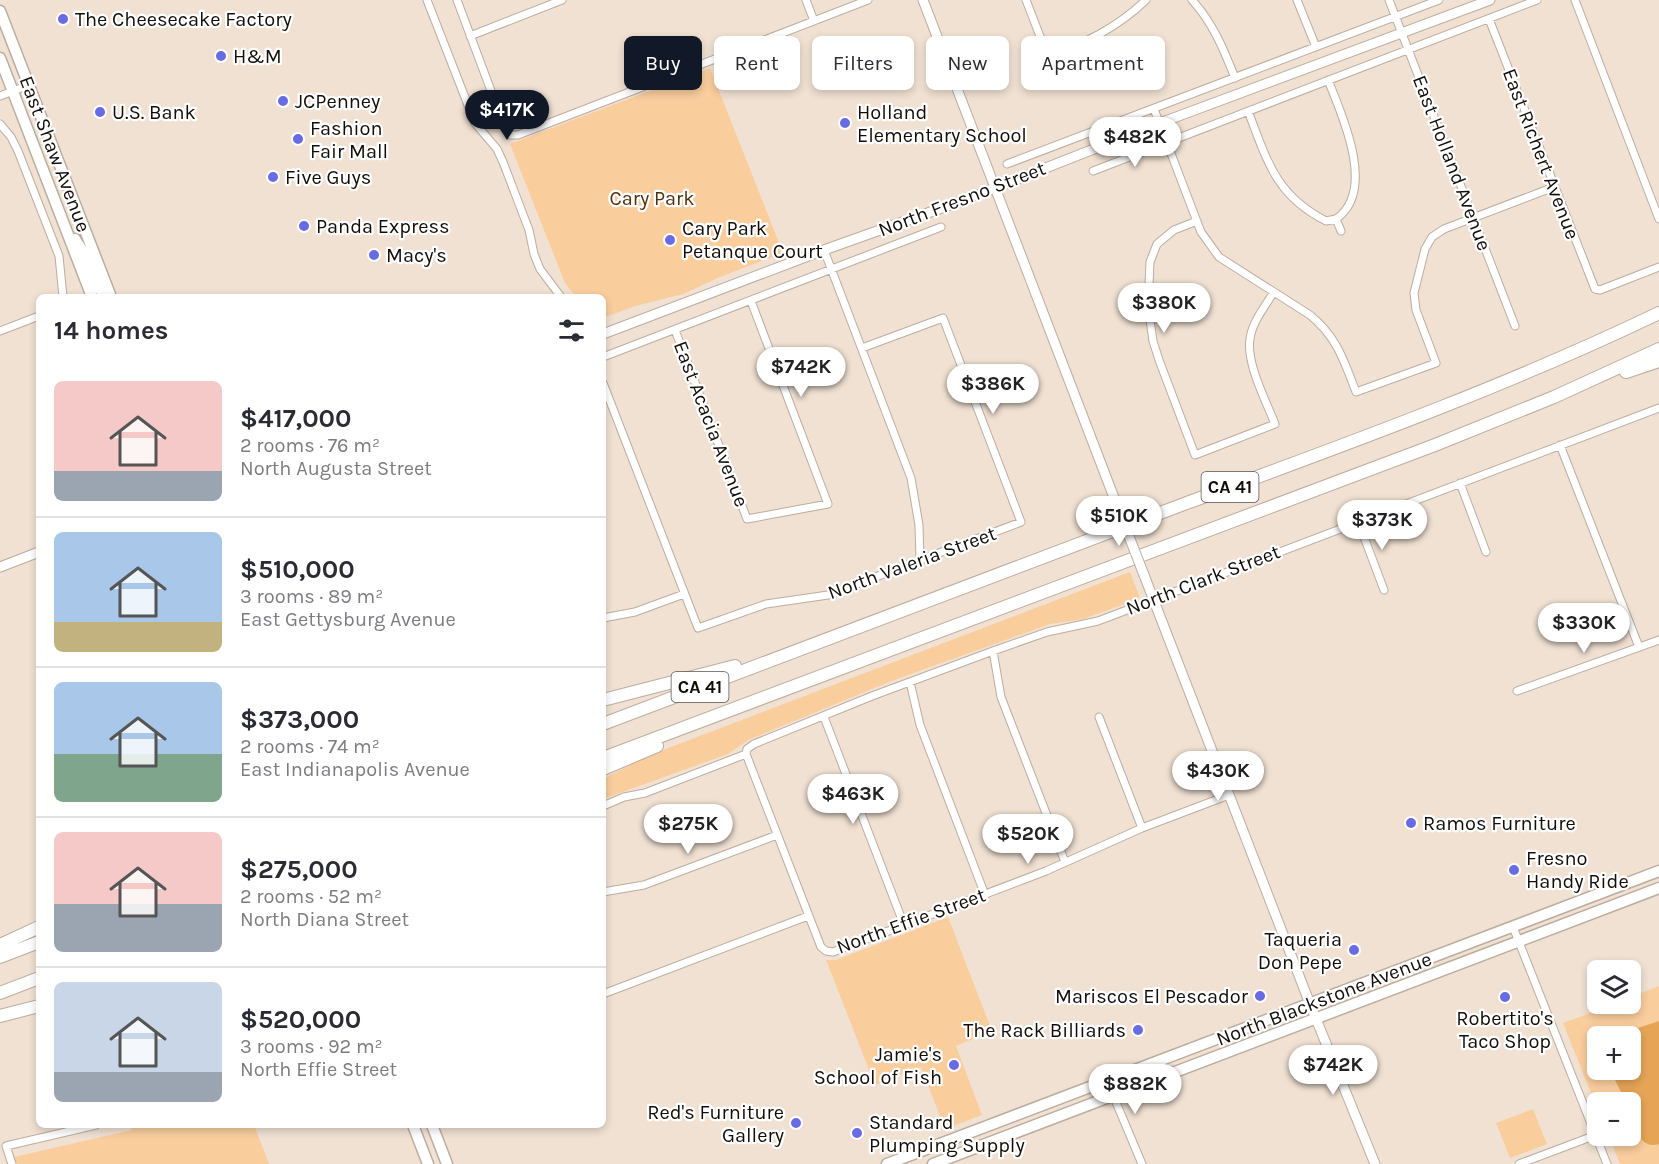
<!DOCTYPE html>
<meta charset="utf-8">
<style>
body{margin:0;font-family:Karla,sans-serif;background:#f2f2f3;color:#2b2b33;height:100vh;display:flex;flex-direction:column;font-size:22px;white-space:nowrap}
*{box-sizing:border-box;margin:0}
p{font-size:20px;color:#7c7c81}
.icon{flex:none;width:33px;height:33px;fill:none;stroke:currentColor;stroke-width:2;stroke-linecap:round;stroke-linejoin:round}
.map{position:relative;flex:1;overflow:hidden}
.details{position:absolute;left:36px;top:294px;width:570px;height:834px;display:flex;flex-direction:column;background:#fff;border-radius:9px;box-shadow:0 3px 9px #0003}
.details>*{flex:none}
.banner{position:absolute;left:624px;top:36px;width:570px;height:54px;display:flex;gap:12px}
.tools{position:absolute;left:1587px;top:960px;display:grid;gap:12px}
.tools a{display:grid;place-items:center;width:54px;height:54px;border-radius:9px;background:#fff;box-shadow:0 3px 9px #0003;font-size:30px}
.price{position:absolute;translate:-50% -51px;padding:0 14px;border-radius:21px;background:#fff;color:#222;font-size:20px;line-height:39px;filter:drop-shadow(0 2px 3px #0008)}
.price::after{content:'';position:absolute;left:50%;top:36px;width:18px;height:14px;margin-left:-9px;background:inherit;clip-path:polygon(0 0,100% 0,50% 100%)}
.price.active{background:#111827;color:#fff}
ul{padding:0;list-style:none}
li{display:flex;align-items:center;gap:18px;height:150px;padding:0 18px}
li+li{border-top:2px solid #e1e1e2}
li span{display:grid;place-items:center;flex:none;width:168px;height:120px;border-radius:9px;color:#555}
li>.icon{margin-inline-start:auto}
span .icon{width:72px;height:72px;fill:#fffc;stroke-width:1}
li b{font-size:26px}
h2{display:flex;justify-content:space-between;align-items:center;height:72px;padding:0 18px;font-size:26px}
.pill{padding:0 21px;border-radius:9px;background:#fff;box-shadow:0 3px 9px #0003;font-size:21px;line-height:54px}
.pill.active{background:#111827;color:#fff}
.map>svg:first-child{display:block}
.green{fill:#facd9d;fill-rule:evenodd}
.water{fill:#e6a456}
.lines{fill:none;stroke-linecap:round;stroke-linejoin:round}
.street-casing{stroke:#bcae9f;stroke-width:9}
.secondary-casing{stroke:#bcae9f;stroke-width:11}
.primary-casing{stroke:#bcae9f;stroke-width:13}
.highway-casing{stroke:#bcae9f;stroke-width:14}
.street{stroke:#fff;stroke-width:7}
.secondary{stroke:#fff;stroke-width:9}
.primary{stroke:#fff;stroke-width:10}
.highway{stroke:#fff;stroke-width:12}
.secondary-bridge-casing{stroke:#bcae9f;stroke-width:11;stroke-linecap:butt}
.secondary-bridge{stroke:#fff;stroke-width:9}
.poi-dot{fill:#696be5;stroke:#fff;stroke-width:2}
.labels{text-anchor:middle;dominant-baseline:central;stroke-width:4.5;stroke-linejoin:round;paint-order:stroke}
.shield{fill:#fff;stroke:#595652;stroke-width:1.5}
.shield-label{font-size:18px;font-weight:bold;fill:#120d08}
.poi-label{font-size:20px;fill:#120d08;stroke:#fff;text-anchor:start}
.street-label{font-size:20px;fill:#120d08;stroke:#fff}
.park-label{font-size:20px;fill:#4e3312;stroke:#fff}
</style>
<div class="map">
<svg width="1659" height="1164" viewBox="0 0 1659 1164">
<rect width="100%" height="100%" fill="#f0e1d2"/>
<path class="green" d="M 710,68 L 783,253 L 720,277 L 683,294 L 635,306 L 603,318 L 603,297 L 576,297 L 565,283 L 510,144 Z
M 1130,572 L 1139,596 L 1138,599 L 1083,619 L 1050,624 L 894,680 L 748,740 L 728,754 L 603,799 L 603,779 L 650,755 Z
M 948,917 L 992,1031 L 956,1046 L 982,1115 L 945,1129 L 921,1067 L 875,1085 L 826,960 L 836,960 Z
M 1659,986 L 1659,1164 L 1620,1164 L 1609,1136 L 1630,1136 L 1630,1102 L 1598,1102 L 1597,1108 L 1563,1023 L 1615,1004 L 1630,1004 L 1631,997 ZM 1598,1036 L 1630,1036 L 1630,1070 L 1598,1070 Z
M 1533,1109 L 1547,1144 L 1510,1158 L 1496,1123 Z
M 145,1125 L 254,1125 L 269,1164 L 17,1164 L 14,1157 L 132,1130 L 131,1127 Z"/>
<path class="water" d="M 1659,1021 L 1659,1144 C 1637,1151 1630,1118 1630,1102 L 1626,1102 L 1610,1070 L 1630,1070 L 1630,1036 L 1614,1036 Z"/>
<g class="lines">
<defs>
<path id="street" d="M 427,0 L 475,123 L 497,149 L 503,162 L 529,230 L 534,254 L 540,269 L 561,297
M 457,0 L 505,128 L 510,135 L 518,135 L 868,0
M 806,0 L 814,21
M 1026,0 L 1048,57 C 1085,43 1117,28 1146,0
M 1192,0 C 1213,23 1224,50 1235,78
M 1297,0 L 1316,47
M 1389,0 L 1515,326
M 1575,0 L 1659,219
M 1489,19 L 1595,289 L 1600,290 L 1659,267
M 470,36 L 562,0
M 1328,80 C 1342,115 1377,191 1336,219
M 0,96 L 29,85
M 1154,109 L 1201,232 L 1219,257 L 1310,315 C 1337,337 1344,361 1356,392 L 1436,363 L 1416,310 L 1414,293 L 1425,249 L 1432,237 L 1444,229 L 1554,187
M 1248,111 C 1267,160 1275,195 1326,221 L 1336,219 L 1341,231
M 0,124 L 11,137 L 18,151 L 59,256 L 63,297
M 1007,164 L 1439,0
M 1093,171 L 1537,0
M 1197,221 L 1174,230 L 1157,244 L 1150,262 L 1148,306 L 1153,341 L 1159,360 L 1195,455 L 1275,424 C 1266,401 1246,363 1250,339 C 1252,322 1265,307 1273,293
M 824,250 L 911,478 L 919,525 L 920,561
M 675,330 L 747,519 L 828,504 L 751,301
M 0,331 L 39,316
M 603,357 L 941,227
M 603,383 L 698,628 L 766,604 L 828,595 L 1021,522 L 943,318 L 862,348
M 1560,445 L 1639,647
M 1460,483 L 1486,552
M 1358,521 L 1384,590
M 603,618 L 635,612 L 684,594
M 993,651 L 1001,697 L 1065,862
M 910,682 L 920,725 L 985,895
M 1517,691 L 1659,640
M 824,717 L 904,925
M 1099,717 L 1142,828
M 1229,795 L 1142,828 L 1046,871 L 833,952 L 826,951 L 821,947 L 746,754 L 747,749 L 754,744 L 872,696 L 993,651 L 1047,632 L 1098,621 L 1659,408
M 603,806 L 624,797 L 645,793 L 746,754
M 603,892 L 644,885 L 777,835
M 1513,927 L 1607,1164
M 603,994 L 808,916
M 1102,1083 L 1113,1095 L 1142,1164
M 12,1164 L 6,1146 L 96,1125
M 1519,1164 L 1596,1135"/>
<path id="secondary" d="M 923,0 L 1118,508
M 603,334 L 824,250 L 964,200 L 1160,123 L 1490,0
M 0,567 L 39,552
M 1144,575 L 1310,1004 L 1375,1164"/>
<path id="primary" d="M 0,11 L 111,297
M 0,58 L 92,297
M 75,239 C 78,245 83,250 85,256 C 92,269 93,292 110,296
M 413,1125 L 428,1164
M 432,1125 L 447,1164
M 887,1164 L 1659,871
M 933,1164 L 1659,888"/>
<path id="highway" d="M 1626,372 L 1659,361
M 603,700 L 735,666
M 603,724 C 796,650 990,577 1184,504 C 1344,445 1505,387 1659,313
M 603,758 L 1435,445 L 1554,397 L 1659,349
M 603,769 L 657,746
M 0,945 L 39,927
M 0,957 L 39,942
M 0,993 L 39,978
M 0,1016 L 39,1006"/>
</defs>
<use href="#street" class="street-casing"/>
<use href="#secondary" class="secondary-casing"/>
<use href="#primary" class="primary-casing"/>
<use href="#highway" class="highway-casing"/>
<use href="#street" class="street"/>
<use href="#secondary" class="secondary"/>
<use href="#primary" class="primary"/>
<use href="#highway" class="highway"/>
<defs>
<path id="secondary-bridge" d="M 1118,508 L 1144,575"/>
</defs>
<use href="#secondary-bridge" class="secondary-bridge-casing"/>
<use href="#secondary-bridge" class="secondary-bridge"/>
</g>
<g class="poi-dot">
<circle cx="63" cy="19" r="6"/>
<circle cx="221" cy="56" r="6"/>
<circle cx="283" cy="101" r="6"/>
<circle cx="100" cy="112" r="6"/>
<circle cx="845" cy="123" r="6"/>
<circle cx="298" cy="139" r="6"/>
<circle cx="273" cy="177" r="6"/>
<circle cx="304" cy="226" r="6"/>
<circle cx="670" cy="240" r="6"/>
<circle cx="374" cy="255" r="6"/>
<circle cx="1411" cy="823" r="6"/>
<circle cx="1514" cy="870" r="6"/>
<circle cx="1354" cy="950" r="6"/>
<circle cx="1260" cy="996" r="6"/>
<circle cx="1505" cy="997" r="6"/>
<circle cx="1138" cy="1030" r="6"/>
<circle cx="954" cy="1065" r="6"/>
<circle cx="796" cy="1123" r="6"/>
<circle cx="857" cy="1133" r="6"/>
</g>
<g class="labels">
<g class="shield">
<rect x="1201.5" y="472" width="57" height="30" rx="4.5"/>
<rect x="671.5" y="672" width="57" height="30" rx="4.5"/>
</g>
<g class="shield-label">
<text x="1230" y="487">CA 41</text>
<text x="700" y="687">CA 41</text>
</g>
<g class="poi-label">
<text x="75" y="19">The Cheesecake Factory</text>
<text x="233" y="56">H&amp;M</text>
<text x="295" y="101">JCPenney</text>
<text x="112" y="112">U.S. Bank</text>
<text x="857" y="112">Holland<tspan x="857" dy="23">Elementary School</tspan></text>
<text x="310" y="128">Fashion<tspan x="310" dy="23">Fair Mall</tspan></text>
<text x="285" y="177">Five Guys</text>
<text x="316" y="226">Panda Express</text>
<text x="682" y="228">Cary Park<tspan x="682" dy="23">Petanque Court</tspan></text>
<text x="386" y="255">Macy's</text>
<text x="1423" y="823">Ramos Furniture</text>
<text x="1526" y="858">Fresno<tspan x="1526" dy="23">Handy Ride</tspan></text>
<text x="1342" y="939" text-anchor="end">Taqueria<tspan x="1342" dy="23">Don Pepe</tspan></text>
<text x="1248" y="996" text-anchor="end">Mariscos El Pescador</text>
<text x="1505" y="1018" text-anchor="middle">Robertito's<tspan x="1505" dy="23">Taco Shop</tspan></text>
<text x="1126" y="1030" text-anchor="end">The Rack Billiards</text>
<text x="942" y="1054" text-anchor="end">Jamie's<tspan x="942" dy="23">School of Fish</tspan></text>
<text x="784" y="1112" text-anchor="end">Red's Furniture<tspan x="784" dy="23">Gallery</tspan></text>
<text x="869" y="1122">Standard<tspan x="869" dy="23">Plumping Supply</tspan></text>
</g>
<g class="street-label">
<text transform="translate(55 154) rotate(69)">East Shaw Avenue</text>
<text transform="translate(1541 154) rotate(69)">East Richert Avenue</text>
<text transform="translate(1452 163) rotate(69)">East Holland Avenue</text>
<text transform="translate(962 199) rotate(-21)">North Fresno Street</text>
<text transform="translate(711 424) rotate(69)">East Acacia Avenue</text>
<text transform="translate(912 563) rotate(-20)">North Valeria Street</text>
<text transform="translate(1203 580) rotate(-21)">North Clark Street</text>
<text transform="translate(911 921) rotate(-20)">North Effie Street</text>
<text transform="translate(1324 999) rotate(-21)">North Blackstone Avenue</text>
</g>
<g class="park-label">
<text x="652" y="198">Cary Park</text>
</g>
</g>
</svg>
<div class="tools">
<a><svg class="icon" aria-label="layers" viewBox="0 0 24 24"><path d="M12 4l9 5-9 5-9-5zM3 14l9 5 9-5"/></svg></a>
<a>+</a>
<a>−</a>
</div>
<b class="price active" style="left:507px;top:141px">$417K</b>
<b class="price" style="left:1135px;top:168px">$482K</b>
<b class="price" style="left:1164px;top:334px">$380K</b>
<b class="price" style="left:801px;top:398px">$742K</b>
<b class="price" style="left:993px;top:415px">$386K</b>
<b class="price" style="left:1119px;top:547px">$510K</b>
<b class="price" style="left:1382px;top:551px">$373K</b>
<b class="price" style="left:1584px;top:654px">$330K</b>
<b class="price" style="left:1218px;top:802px">$430K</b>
<b class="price" style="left:853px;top:825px">$463K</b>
<b class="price" style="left:688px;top:855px">$275K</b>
<b class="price" style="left:1028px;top:865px">$520K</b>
<b class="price" style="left:1333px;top:1096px">$742K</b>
<b class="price" style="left:1135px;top:1115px">$882K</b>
<div class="banner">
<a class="pill active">Buy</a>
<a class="pill">Rent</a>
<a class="pill">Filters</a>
<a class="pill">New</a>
<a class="pill">Apartment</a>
</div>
<section class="details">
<h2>14 homes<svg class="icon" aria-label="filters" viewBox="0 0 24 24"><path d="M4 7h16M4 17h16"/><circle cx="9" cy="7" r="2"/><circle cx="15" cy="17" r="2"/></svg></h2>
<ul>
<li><span style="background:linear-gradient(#f6c9c9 75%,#9aa5b1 0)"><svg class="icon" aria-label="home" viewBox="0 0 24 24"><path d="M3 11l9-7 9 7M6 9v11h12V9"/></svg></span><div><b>$417,000</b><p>2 rooms · 76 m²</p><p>North Augusta Street</p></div></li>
<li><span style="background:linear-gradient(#a9c7e8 75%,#c2b280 0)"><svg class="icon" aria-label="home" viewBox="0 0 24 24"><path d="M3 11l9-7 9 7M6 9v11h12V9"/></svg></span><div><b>$510,000</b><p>3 rooms · 89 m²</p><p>East Gettysburg Avenue</p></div></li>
<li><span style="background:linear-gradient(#a9c7e8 60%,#7fa58c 0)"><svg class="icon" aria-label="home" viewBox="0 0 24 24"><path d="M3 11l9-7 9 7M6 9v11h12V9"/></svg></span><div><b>$373,000</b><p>2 rooms · 74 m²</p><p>East Indianapolis Avenue</p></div></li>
<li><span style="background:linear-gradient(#f6c9c9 60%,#9aa5b1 0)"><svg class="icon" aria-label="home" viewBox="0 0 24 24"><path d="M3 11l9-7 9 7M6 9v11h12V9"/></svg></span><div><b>$275,000</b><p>2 rooms · 52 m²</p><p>North Diana Street</p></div></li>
<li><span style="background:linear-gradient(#c9d6e8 75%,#9aa5b1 0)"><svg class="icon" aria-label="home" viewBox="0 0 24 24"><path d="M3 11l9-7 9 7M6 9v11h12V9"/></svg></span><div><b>$520,000</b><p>3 rooms · 92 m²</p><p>North Effie Street</p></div></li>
</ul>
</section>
</div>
